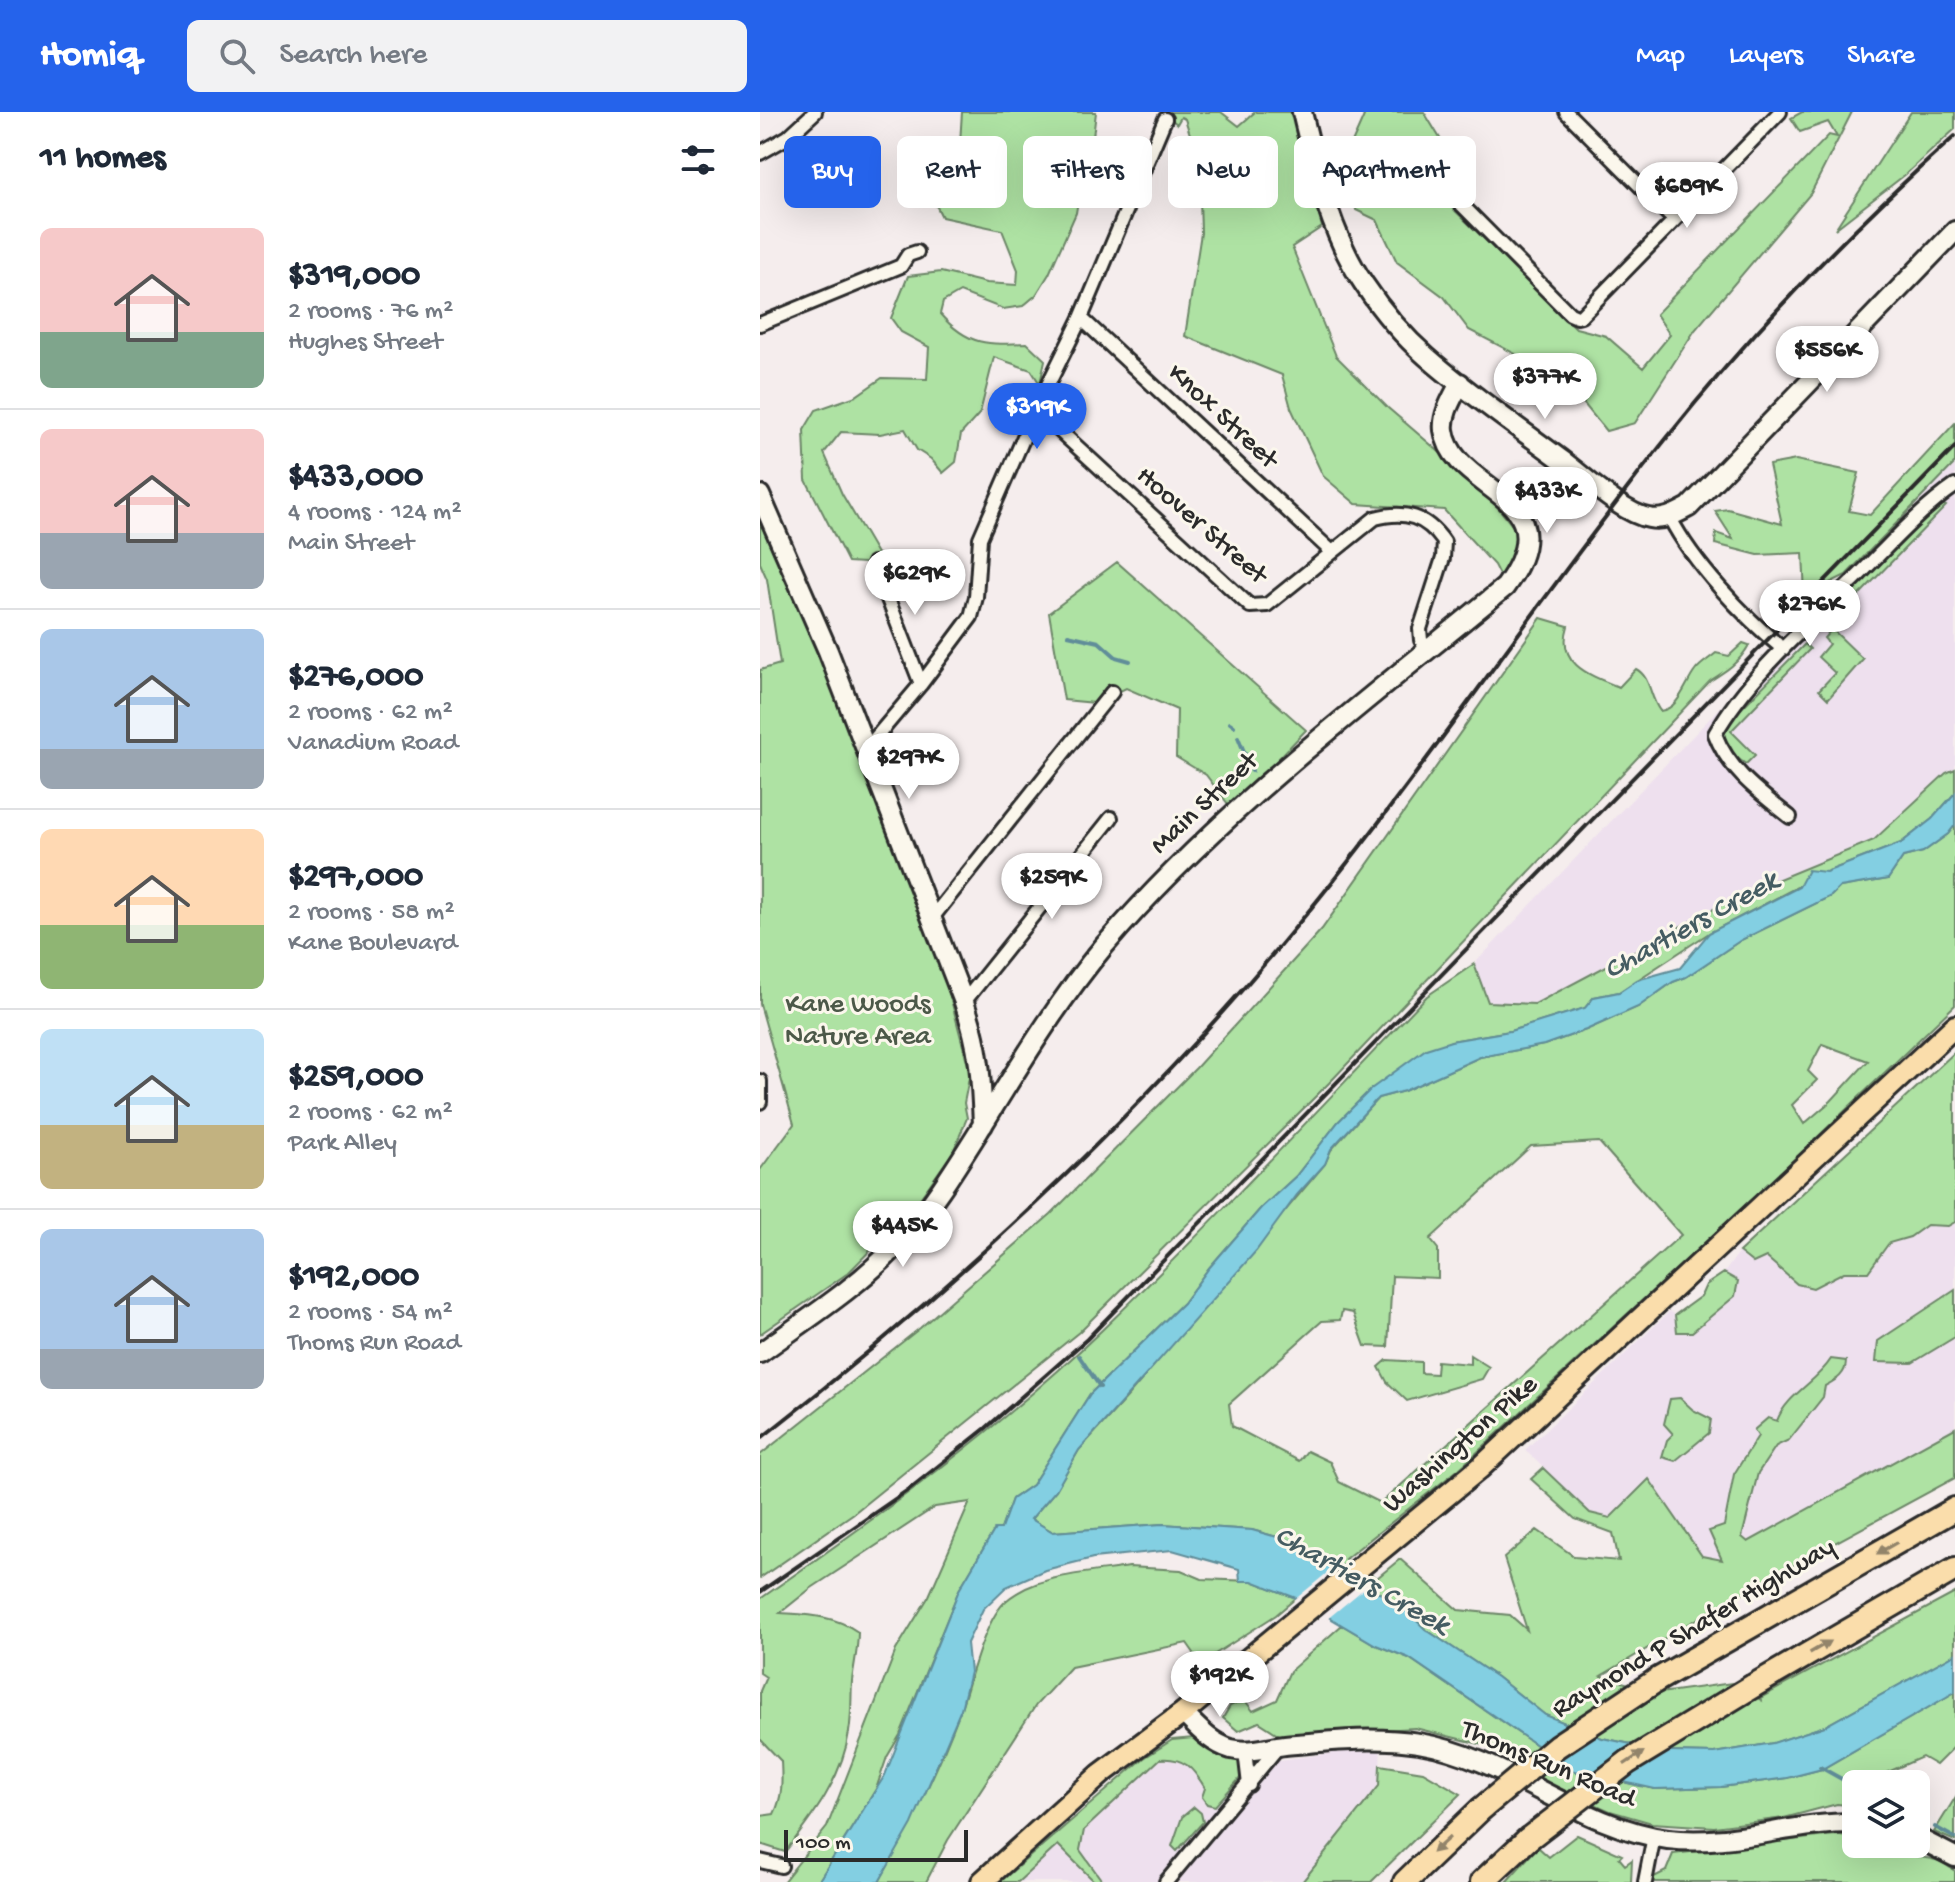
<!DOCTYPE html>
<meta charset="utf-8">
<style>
body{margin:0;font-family:"Gochi Hand",sans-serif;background:#f2f2f3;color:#1f2937;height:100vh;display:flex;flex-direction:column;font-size:30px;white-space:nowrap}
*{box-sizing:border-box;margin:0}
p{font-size:26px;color:#747a83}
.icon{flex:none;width:44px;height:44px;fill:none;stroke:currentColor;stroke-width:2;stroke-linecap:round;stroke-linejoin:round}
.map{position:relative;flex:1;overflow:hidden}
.drawer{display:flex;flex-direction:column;background:#fff;width:760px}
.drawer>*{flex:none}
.guide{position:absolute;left:24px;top:24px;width:760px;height:72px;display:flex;gap:16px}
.controls{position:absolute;left:1082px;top:1658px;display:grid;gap:16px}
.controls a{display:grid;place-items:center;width:88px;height:88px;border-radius:12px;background:#fff;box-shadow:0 8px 32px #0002;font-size:40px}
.scale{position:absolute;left:24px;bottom:20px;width:184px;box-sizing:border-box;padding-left:8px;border:4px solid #2b2b2b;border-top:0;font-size:22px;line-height:28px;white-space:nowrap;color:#2b2b2b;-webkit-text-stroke:6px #fbf7ec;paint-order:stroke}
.price{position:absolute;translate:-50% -68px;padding:0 18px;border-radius:28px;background:#fff;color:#222;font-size:26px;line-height:52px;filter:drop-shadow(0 2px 4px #0008)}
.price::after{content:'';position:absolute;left:50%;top:48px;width:24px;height:18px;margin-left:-12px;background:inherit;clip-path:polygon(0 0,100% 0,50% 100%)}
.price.selected{background:#2563eb;color:#fff}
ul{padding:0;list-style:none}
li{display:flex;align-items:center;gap:24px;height:200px;padding:0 40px}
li+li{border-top:2px solid #e0e1e3}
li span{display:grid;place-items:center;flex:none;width:224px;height:160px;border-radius:12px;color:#555}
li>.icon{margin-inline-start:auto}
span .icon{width:96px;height:96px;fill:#fffc;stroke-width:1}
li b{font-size:34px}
h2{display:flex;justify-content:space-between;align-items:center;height:96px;padding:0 40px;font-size:34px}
.tag{padding:0 28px;border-radius:12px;background:#fff;box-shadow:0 8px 32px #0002;font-size:28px;line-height:72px}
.tag.selected{background:#2563eb;color:#fff}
header{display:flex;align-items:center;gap:48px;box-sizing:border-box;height:112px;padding:0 40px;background:#2563eb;color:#fff}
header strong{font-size:38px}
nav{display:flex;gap:44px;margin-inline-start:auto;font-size:28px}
.search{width:560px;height:72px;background:#f2f2f3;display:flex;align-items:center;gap:20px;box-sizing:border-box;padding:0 28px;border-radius:12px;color:#747a83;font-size:30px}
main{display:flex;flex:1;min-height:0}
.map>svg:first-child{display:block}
.built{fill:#eee0ee}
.green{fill:#aee2a3;stroke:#6c8667;stroke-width:2;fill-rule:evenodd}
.water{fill:#83cfe2;stroke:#608d99;stroke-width:2}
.pier{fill:#f5eded}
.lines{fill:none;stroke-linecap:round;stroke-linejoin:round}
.stream{stroke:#608d99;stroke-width:4}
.street-casing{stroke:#2b2b2b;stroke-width:18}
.secondary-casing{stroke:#2b2b2b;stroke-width:24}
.primary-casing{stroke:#2b2b2b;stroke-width:26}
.highway-casing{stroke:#2b2b2b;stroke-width:28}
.street{stroke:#fbf7ec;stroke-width:12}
.secondary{stroke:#fbf7ec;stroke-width:18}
.primary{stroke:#faddab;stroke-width:20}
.highway{stroke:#faddab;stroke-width:22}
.rail{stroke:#2b2b2b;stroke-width:4}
.highway-bridge-casing{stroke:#2b2b2b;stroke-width:28;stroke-linecap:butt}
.highway-bridge{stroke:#faddab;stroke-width:22}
.oneway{fill:#92846b}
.labels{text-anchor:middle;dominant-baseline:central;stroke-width:6;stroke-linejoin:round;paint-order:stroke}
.street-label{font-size:28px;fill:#2b2b2b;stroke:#fbf7ec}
.park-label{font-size:28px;fill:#4c5949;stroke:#fbf7ec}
.water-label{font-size:30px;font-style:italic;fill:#455c62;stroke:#fbf7ec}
</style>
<header>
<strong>Homiq</strong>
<div class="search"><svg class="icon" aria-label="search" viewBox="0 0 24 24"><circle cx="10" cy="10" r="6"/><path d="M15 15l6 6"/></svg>Search here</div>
<nav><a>Map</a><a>Layers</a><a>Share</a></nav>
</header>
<main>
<section class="drawer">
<h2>11 homes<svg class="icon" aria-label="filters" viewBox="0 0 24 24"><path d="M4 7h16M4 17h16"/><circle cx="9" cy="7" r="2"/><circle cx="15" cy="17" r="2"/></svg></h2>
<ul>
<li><span style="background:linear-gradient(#f6c9c9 65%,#7fa58c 0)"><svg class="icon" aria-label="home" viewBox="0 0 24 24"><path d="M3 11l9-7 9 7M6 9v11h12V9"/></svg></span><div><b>$319,000</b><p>2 rooms · 76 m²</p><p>Hughes Street</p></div></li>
<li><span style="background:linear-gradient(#f6c9c9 65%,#9aa5b1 0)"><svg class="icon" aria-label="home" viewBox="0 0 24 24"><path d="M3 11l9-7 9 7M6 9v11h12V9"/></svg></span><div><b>$433,000</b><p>4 rooms · 124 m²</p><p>Main Street</p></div></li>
<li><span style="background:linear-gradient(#a9c7e8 75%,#9aa5b1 0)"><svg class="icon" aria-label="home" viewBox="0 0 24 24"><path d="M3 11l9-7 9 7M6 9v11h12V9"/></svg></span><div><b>$276,000</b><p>2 rooms · 62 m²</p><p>Vanadium Road</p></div></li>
<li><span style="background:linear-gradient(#ffd9b3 60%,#8fb573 0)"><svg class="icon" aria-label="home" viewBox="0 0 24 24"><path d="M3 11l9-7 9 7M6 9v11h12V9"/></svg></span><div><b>$297,000</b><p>2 rooms · 58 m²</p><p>Kane Boulevard</p></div></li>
<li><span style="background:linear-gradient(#bfe0f5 60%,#c2b280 0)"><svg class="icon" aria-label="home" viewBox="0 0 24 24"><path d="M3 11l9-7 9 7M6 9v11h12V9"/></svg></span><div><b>$259,000</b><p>2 rooms · 62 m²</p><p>Park Alley</p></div></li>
<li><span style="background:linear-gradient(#a9c7e8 75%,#9aa5b1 0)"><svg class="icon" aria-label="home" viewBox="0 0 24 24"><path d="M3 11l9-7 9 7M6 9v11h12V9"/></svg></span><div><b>$192,000</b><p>2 rooms · 54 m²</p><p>Thoms Run Road</p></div></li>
</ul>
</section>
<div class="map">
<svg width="1195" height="1770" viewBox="0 0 1195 1770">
<rect width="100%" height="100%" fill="#f5eded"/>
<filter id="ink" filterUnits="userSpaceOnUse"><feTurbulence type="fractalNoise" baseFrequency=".0125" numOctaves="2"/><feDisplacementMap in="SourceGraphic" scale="16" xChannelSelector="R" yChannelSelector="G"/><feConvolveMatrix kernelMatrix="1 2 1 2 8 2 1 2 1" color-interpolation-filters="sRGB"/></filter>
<g filter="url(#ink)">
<path class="built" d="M 1195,351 L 1195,657 L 1186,661 L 1114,728 L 980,783 L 775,893 L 728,890 L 714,852 Z
M 1195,1110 L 1195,1316 L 987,1431 L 978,1422 L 950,1419 L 963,1448 L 898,1506 L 850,1406 L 830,1401 L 765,1338 L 910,1199 L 933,1220 L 978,1169 L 964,1161 L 979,1140 L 986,1148 L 1006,1145 L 1037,1172 L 1053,1176 L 1084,1160 L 1108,1160 L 1129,1131 L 1150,1125 L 1167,1112 L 1188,1114 Z
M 410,1630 L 480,1653 L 621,1635 L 619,1674 L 542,1770 L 258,1770 Z"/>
<path class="green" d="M 202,0 L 336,0 L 333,25 L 326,39 L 316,101 L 289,162 L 276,183 L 263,194 L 243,197 L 200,180 L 183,190 L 180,202 C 208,234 228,233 267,231 L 285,248 L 280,272 L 271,258 L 234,245 L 220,301 L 201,322 L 196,350 L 183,361 L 171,347 L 157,338 L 145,317 L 120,322 L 81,320 L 64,341 L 82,382 L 119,445 L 104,451 L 88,450 L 46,368 L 44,318 L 56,298 L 96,284 L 122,266 L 167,267 L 169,235 L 141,220 L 131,206 L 148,164 L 181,160 L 226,171 L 257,173 L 258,158 L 242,118 L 182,105 L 167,75 L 200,31 Z
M 402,0 L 461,0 L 479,14 L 495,0 L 533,0 L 562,115 L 532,135 L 576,244 L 628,296 L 726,380 L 758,421 L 754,455 L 740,465 L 734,453 L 684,398 L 596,392 L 563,364 L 531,296 L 522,263 L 425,224 L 441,121 L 439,50 L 425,7 L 421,5 L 417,12 Z
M 600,0 L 664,0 L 681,28 L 681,85 L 816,216 L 846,224 L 883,256 L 910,223 L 896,202 L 1069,23 L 1077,25 L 1068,10 L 1040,20 L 1031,6 L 1042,0 L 1092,0 L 1051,81 L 935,218 L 875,311 L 846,319 L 804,267 L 709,218 L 684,185 L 637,150 L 617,108 L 596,98 L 588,40 L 604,4 Z
M 1151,0 L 1195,0 L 1195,17 L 1146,62 L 1075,117 Z
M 1195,311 L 1195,351 L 1086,463 L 1045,483 L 1043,441 L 998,443 L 955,432 L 956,421 L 973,427 L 955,399 L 968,397 L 1022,412 L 1009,353 L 1036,348 L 1099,361 L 1089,399 L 1110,403 Z
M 1179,390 L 1186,394 L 1069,514 L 1064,509 Z
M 0,410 L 62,551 L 180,845 L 210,961 L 204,991 L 207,1006 L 193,1040 L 156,1092 L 88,1161 L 0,1222 L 0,1058 L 34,1012 L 0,892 L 0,558 L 20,552 L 7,467 L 0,451 Z
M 357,450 L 546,618 L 471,696 L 446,663 L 416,645 L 417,598 L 366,576 L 335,591 L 304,588 L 289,501 Z
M 781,506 L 808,514 C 796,552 829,563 859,575 L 876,557 C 891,565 889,584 900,599 C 919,597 925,572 935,559 C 940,552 949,547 956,541 L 969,544 L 983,531 L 989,533 C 979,551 966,559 950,569 L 572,968 L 319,1220 L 94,1401 L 0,1466 L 0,1343 L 160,1216 L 291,1102 L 436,956 L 562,817 Z
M 1072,517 L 1103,547 L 1068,587 L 1059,578 L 1075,561 L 1058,545 L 1069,532 L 1064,526 Z
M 1045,532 L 1050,537 L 971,619 L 995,643 L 986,652 C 972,644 963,631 964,614 Z
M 1195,657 L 1195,681 L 1172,707 L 1141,731 L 1066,760 L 949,821 L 859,880 L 834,885 L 825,896 L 750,919 L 691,929 L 611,977 L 578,1010 L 536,1064 L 501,1096 L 449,1156 L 423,1191 L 330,1282 L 272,1373 L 252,1387 L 241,1417 L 235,1417 L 199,1478 L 140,1623 L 127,1645 L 116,1677 L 58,1770 L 23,1770 L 67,1715 L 136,1538 L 169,1484 L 210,1390 L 175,1395 L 50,1477 L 20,1501 C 47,1503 75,1503 98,1520 C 98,1537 94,1552 92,1569 C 91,1586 92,1603 89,1620 C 82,1667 53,1704 25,1740 L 0,1732 L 0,1704 L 14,1702 C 23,1684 22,1669 21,1649 L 0,1627 L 0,1579 L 6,1565 L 0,1561 L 0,1487 C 119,1404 238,1318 342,1218 C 454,1110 559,996 667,884 L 714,852 L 728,890 L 775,892 L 980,783 L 1114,728 L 1186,661 Z
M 1195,713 L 1195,893 L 1016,1065 L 699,1357 L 585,1447 L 617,1466 L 640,1447 L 698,1498 L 750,1503 L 767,1518 L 744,1446 L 777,1418 L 815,1445 L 859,1449 L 853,1421 L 815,1407 L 771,1367 L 783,1356 L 830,1401 L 850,1406 L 889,1367 L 942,1444 L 962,1448 L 949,1419 L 964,1414 L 974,1362 L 998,1324 L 994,1318 L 1008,1306 L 1017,1309 C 1026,1283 1057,1270 1071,1247 L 1086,1249 C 1086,1263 1076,1268 1065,1274 L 1063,1285 L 1029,1328 L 1016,1334 L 998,1361 L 982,1425 L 988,1430 L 1195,1316 L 1195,1366 L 971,1487 L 841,1564 L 900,1581 L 972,1571 L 1001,1588 L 1000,1586 L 1195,1481 L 1195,1542 L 1065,1614 L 1014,1631 L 954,1641 L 910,1640 L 842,1626 L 785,1603 L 737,1565 L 665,1517 L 644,1496 L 535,1430 L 492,1418 L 402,1412 L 293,1420 L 271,1407 L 296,1378 L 319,1338 L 368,1284 L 565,1052 L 571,1038 L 618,986 L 644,979 L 720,945 L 784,933 L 826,918 L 878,895 L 913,870 L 926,865 L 981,828 L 1071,784 L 1080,775 L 1128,767 L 1143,745 L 1163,740 L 1188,722 ZM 1062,932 L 1108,949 L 1071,989 L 1044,1012 L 1032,993 L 1057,968 L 1048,959 ZM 839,1030 L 921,1123 L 621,1391 L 579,1370 L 570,1350 L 547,1339 L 539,1349 L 472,1314 L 469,1292 L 562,1209 L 580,1208 L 582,1199 L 593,1201 L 605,1234 L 628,1235 L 632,1164 L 678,1166 L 678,1137 L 670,1127 L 771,1034 Z
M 1195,940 L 1195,1110 L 1188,1114 L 1167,1113 L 1150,1125 L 1129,1131 L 1108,1160 L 1084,1160 L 1053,1176 L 1037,1172 L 1006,1145 L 993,1151 L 979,1140 Z
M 964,1161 L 978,1169 L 975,1184 L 932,1220 L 917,1220 L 915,1203 L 941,1184 L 946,1173 Z
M 1195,1178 L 1195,1225 L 1152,1251 L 1116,1250 L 1118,1229 Z
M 710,1243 L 729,1255 L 722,1267 L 647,1289 L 627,1270 L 619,1255 L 627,1248 L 661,1250 L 661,1261 L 676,1262 L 677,1249 L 710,1252 Z
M 920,1286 L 933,1298 L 951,1307 L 949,1321 L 915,1349 L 902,1345 L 907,1328 L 913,1322 L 904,1312 L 910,1287 Z
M 369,1455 L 421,1458 L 442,1467 L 492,1469 L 536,1486 L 516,1503 L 441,1551 L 427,1531 L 311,1555 L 276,1593 L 188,1728 L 166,1770 L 119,1770 C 150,1715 178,1658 200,1599 C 210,1571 224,1507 247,1488 C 278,1462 330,1461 369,1455 Z
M 582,1513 L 616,1533 L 649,1546 L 814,1659 L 894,1677 L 961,1675 L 1027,1666 L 1062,1657 L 1195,1580 L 1195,1634 L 1176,1653 L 1162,1645 L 1128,1660 L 1144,1672 L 1096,1672 L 1096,1694 L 1077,1692 L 1024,1706 L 954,1715 L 892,1711 L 850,1699 L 794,1674 L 728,1634 L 655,1616 L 521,1624 L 499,1610 L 478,1619 L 463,1606 L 470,1594 L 484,1587 L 493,1599 L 517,1588 L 530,1559 Z
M 434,1626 L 480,1646 L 482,1664 L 455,1694 L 447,1692 L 442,1685 L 445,1676 C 433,1656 424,1645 400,1647 L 324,1718 L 320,1738 L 343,1770 L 335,1770 L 298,1733 L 258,1770 L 240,1770 L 384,1646 L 412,1628 Z
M 620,1653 L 663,1660 L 701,1682 L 611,1770 L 542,1770 L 619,1674 Z
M 1195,1686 L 1195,1729 L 1174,1720 Z
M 434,1695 L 441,1701 L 443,1710 L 417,1739 L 412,1734 L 422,1705 Z
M 817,1723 L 862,1743 L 859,1746 L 865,1753 L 872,1748 L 871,1770 L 746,1770 L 776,1737 L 779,1736 L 789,1745 Z
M 1075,1723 L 1096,1724 L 1096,1732 L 1130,1732 C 1142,1745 1161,1744 1176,1748 C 1183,1750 1189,1755 1195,1759 L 1195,1770 L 892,1770 L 894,1765 L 906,1759 L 913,1742 Z"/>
<path class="water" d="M 1195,681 L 1195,713 L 1188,722 L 1163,740 L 1143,745 L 1128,767 L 1080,775 L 1071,784 L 981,828 L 926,865 L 913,870 L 878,895 L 826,918 L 784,933 L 720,945 L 644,979 L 618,986 L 571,1037 L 565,1052 L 537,1083 L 496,1139 L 319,1338 L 296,1378 L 271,1407 L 293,1420 L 402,1412 L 492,1418 L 535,1430 L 644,1496 L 665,1517 L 737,1565 L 785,1603 L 842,1626 L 910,1640 L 954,1641 L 1013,1631 L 1065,1614 L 1195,1542 L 1195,1580 L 1062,1657 L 1027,1666 L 961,1675 L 895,1677 L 814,1659 L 649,1546 L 616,1533 L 536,1486 L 492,1469 L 480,1469 L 479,1457 L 412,1438 L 333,1446 L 285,1458 L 246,1475 L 223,1497 L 207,1531 L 210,1560 L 201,1597 L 152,1712 L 119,1770 L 58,1770 L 125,1663 L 199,1478 L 235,1417 L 241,1417 L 252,1387 L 272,1373 L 330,1282 L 423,1191 L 449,1156 L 501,1096 L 536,1064 L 578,1010 L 611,977 L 666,937 L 691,929 L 750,919 L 825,896 L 834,885 L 859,880 L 877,868 L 920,856 L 949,821 L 1039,775 L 1048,758 L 1066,760 L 1141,731 L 1172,707 Z"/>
<path class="pier" d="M 579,1451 L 611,1471 L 566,1508 L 533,1489 Z"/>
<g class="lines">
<path class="stream" d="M 308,523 L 339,530 L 356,545 L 370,549
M 470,611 L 474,614
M 478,625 L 492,659
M 319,1244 L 340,1275
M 1060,1655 L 1096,1675
M 1175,1715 L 1195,1726"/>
<defs>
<path id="street" d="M 806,0 L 913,107
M 0,41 L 28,25 L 55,0
M 690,81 L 810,202 L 817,205 L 821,204 L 1020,0
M 321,206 L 571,439
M 0,212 L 141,154 L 148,143 L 157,140
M 276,297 L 490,494 L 507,493 L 615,406 C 645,398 666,404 684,430 L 683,446 L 660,517 L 661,528 L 667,540
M 910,406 C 934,452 982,503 1023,537
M 114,451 L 161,572
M 107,636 L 161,572 L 211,505 L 216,485 L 220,426 L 276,297 L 321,206 L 405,7
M 1030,705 C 1000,681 969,659 955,622 C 989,562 1051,510 1100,462 C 1130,432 1160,398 1195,374
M 172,806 L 352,580
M 204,890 L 351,706
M 0,969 L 0,990
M 485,1639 L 489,1673
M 0,1749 L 21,1754
M 406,1770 L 519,1634
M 885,1770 L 894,1724"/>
<path id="secondary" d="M 542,0 C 556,58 570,122 604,172 C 622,199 643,224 667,245 C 710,283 758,315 803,349 C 826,366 862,401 889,406 C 904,409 916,402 929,395 L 1195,119
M 0,383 L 68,539 L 204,890 C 220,937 221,964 223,1013
M 0,1241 C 47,1207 98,1175 138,1132 C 172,1095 198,1052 225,1009 C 262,949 299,888 344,834 C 461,697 607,589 745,475 C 813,381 692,382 684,318 C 682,302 693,285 700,271
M 423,1601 C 438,1616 451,1631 471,1637 C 490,1642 506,1635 525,1633 C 570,1629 614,1624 659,1631 C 749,1646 818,1715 908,1727 C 971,1735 1033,1710 1096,1711
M 1156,1725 L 1195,1745"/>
<path id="primary" d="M 222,1770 L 341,1662 L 423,1601 L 720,1356 L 1195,914"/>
<path id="highway" d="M 897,1568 L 1195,1397
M 993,1574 L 1195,1457
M 645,1770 L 720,1698
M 722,1770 L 768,1727"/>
</defs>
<use href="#street" class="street-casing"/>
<use href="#secondary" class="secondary-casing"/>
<use href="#primary" class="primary-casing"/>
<use href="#highway" class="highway-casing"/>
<use href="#street" class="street"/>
<use href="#secondary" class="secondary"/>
<use href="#primary" class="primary"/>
<use href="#highway" class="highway"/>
<path class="rail" d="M 0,1327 C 195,1175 376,1008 534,817 C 665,659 778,487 906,327 C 993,217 1091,117 1195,24
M 0,1480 L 148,1378 L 226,1316 L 327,1227 L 1195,335"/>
<defs>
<path id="highway-bridge" d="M 720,1698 L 797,1634 L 897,1568
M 768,1727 L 868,1650 L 993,1574"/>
</defs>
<use href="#highway-bridge" class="highway-bridge-casing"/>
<use href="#highway-bridge" class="highway-bridge"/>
</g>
<defs><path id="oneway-solid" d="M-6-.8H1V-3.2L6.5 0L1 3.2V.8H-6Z" transform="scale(2)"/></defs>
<g class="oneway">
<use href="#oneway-solid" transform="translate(1127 1436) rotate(150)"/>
<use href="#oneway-solid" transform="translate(1060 1535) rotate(-30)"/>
<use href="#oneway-solid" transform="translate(874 1646) rotate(-33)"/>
<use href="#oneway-solid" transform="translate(681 1733) rotate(138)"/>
</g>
</g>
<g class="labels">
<g class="street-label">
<text transform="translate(462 305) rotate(43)">Knox Street</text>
<text transform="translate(441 414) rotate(41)">Hoover Street</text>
<text transform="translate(445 692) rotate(-43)">Main Street</text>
<text transform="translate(701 1333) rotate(-41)">Washington Pike</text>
<text transform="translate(934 1517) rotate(-31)">Raymond P Shafer Highway</text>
<text transform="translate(788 1653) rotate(23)">Thoms Run Road</text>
</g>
<g class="park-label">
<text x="98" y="893">Kane Woods<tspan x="98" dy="32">Nature Area</tspan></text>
</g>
<g class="water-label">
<text transform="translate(932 815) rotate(-29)">Chartiers Creek</text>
<text transform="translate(601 1470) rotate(29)">Chartiers Creek</text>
</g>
</g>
</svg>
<div class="controls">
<a><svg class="icon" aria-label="layers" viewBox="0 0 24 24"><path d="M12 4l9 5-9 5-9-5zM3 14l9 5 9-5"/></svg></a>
</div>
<div class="scale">100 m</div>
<b class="price" style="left:927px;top:118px">$689K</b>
<b class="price" style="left:1067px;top:282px">$556K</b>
<b class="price" style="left:785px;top:309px">$377K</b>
<b class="price selected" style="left:277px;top:339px">$319K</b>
<b class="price" style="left:787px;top:423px">$433K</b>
<b class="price" style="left:155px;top:505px">$629K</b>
<b class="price" style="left:1050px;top:536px">$276K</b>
<b class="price" style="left:149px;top:689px">$297K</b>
<b class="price" style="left:292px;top:809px">$259K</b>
<b class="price" style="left:143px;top:1157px">$445K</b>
<b class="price" style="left:460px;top:1607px">$192K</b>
<div class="guide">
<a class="tag selected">Buy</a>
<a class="tag">Rent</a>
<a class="tag">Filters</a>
<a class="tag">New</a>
<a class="tag">Apartment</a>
</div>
</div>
</main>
